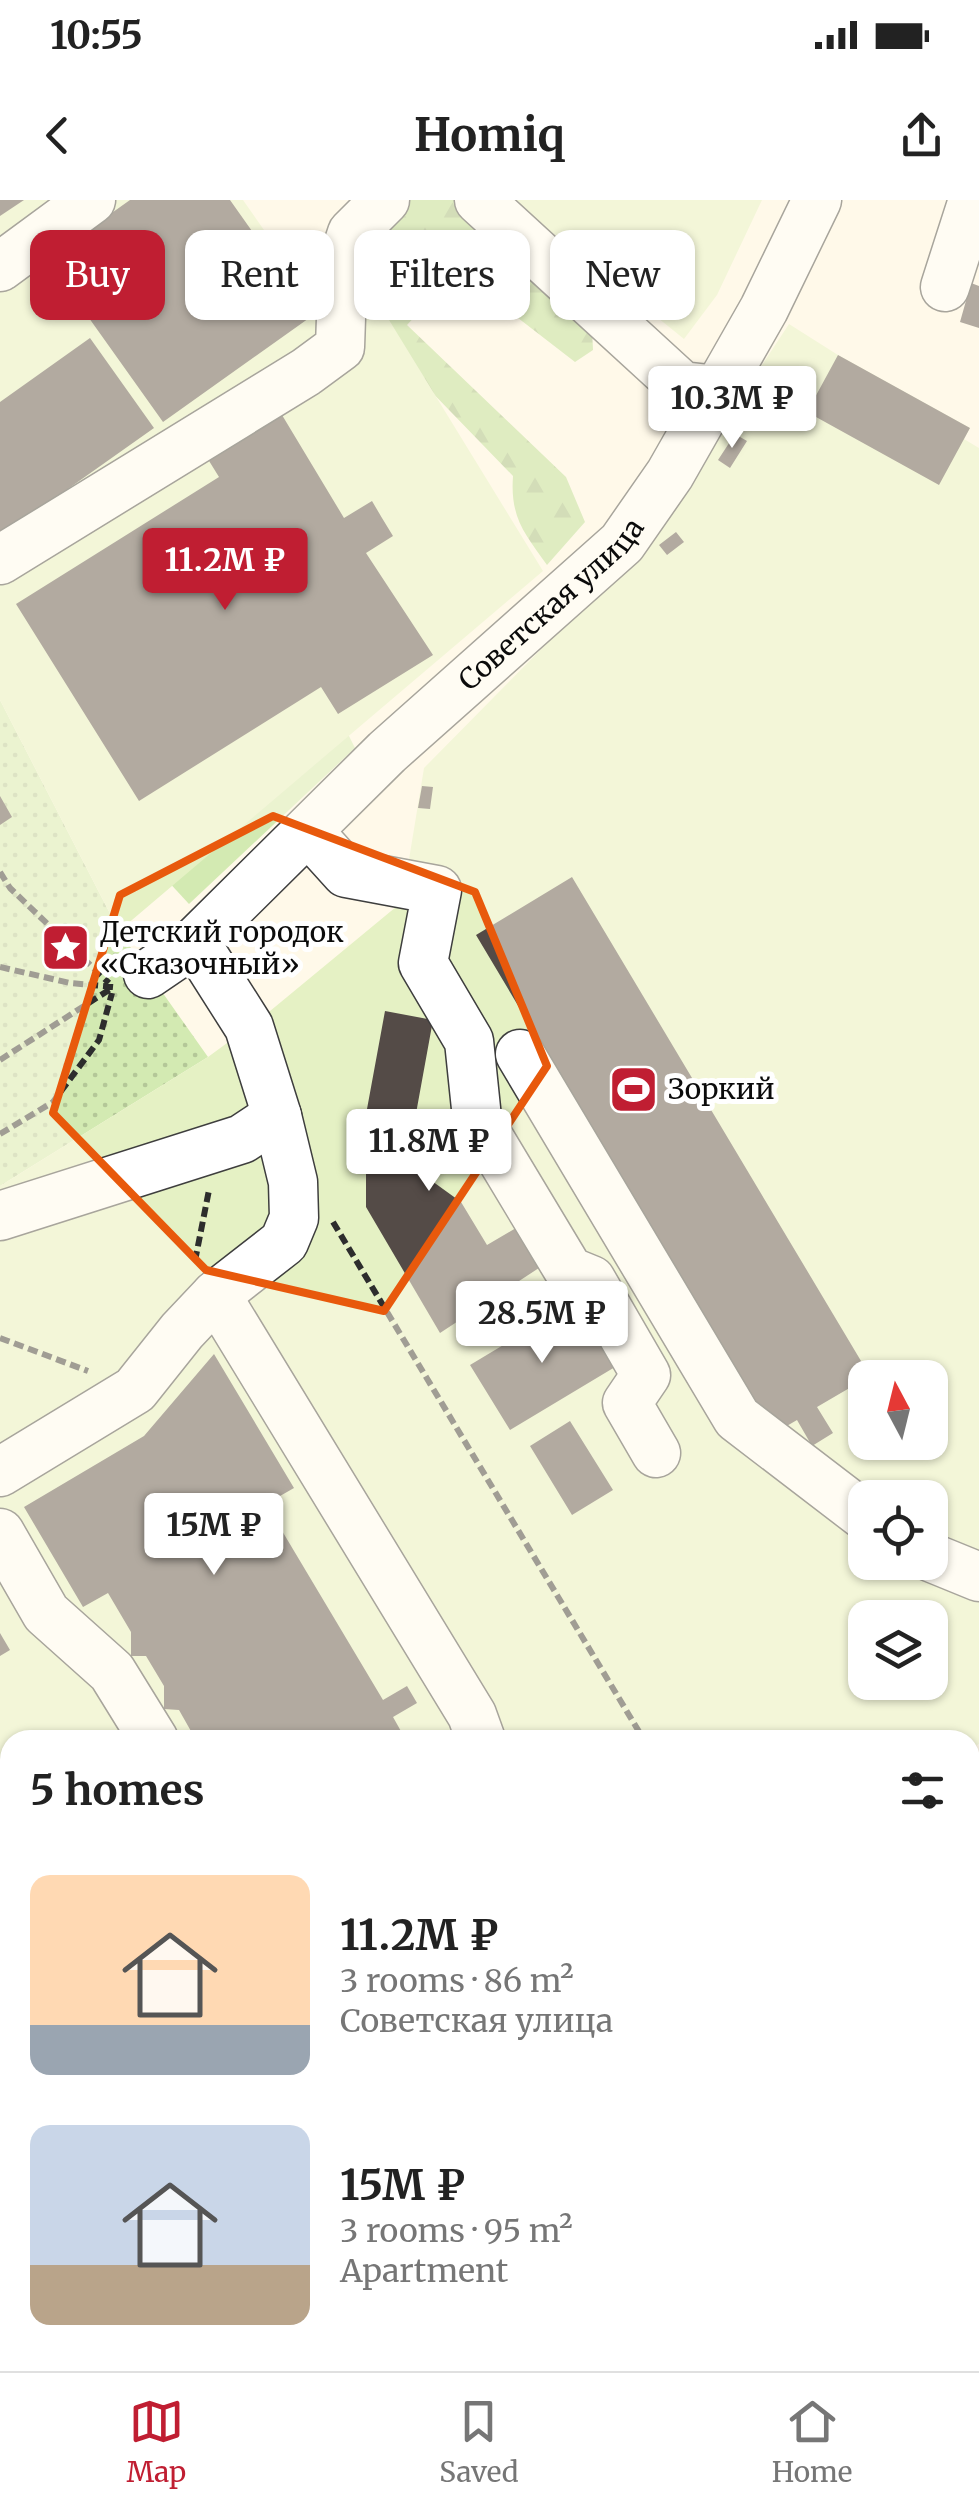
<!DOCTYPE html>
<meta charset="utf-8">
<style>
body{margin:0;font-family:Merriweather,serif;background:#f2f2f2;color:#222;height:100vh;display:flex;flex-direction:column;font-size:38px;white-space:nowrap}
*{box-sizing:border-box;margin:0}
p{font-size:32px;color:#767676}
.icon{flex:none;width:55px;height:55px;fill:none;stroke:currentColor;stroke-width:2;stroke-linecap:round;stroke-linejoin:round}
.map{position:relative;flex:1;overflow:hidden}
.details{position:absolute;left:0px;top:1530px;width:980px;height:642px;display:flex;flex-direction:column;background:#fff;border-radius:30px 30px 0 0;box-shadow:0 2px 8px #0004}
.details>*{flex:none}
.top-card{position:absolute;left:30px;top:30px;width:920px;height:90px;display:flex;gap:20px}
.needle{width:65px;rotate:353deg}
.fabs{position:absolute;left:848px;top:1160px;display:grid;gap:20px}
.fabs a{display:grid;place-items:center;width:100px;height:100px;border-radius:20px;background:#fff;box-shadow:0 2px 8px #0004;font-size:50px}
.price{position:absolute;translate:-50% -85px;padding:0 22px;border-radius:10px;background:#fff;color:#222;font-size:32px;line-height:65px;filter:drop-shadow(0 2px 5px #0008)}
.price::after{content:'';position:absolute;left:50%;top:60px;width:30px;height:22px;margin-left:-15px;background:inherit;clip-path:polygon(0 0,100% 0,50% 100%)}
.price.selected{background:#c01e32;color:#fff}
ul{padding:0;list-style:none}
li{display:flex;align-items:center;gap:30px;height:250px;padding:0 30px}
li span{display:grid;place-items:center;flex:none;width:280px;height:200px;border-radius:20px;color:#555}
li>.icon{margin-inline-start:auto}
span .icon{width:120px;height:120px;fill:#fffc;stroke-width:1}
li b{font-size:42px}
h2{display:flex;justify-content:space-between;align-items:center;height:120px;padding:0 30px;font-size:42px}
.pill{padding:0 35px;border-radius:20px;background:#fff;box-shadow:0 2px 8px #0004;font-size:35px;line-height:90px}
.pill.selected{background:#c01e32;color:#fff}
.status{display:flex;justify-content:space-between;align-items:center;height:70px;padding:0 50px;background:#fff;direction:ltr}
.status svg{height:28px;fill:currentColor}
header{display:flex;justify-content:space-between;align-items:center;height:130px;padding:0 30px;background:#fff;font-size:45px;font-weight:700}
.menu{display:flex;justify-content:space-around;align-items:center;height:140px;border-top:2px solid #e0e0e0;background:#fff;font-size:28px;color:#767676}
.menu a{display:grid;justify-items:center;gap:5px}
.menu .selected{color:#c01e32}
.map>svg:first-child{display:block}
.grass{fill:#d3eab2}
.forest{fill:url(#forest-firs)}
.park{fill:url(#park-dots)}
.pitch{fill:#e5f1c4;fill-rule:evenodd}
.building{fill:#544b47}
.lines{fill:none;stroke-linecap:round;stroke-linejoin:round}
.minor-casing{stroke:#3e3e3e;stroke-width:51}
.path{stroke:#2d2d2d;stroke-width:6;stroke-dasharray:10 5;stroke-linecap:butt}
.minor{stroke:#fff;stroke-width:48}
.marked{fill:none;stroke:#e8590c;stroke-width:8;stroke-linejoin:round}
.labels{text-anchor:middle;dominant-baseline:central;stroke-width:10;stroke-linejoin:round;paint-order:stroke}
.street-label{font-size:28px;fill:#0b0b0b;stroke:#fff}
.poi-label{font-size:28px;fill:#0b0b0b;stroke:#fff;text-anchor:start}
</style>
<div class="status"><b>10:55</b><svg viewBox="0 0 49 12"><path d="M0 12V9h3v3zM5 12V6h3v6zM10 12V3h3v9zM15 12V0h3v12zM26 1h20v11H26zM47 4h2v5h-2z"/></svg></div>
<header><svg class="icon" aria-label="back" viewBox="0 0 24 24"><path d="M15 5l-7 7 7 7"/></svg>Homiq<svg class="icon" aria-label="share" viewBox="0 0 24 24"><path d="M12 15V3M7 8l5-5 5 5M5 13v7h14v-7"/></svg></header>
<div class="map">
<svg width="979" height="2171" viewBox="0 0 979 2171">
<defs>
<pattern id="forest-firs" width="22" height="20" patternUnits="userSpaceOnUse" patternTransform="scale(2.5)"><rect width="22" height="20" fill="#b8db91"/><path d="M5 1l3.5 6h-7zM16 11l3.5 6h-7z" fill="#9dbb7c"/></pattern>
<pattern id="park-dots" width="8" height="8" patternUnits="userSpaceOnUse" patternTransform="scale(2.5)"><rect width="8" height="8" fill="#d3eab2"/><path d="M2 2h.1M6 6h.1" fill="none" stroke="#b4c798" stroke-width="1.8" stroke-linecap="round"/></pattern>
</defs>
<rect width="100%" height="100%" fill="#fff9e9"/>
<path class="grass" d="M 338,514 L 355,548 L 189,704 L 116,625 Z"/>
<path class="forest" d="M 400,0 L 467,0 L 592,129 L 593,150 L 575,162 L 457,71 L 407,125 L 566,277 L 585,322 L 547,365 C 524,333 510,317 513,276 L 421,181 L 371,100 L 361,69 L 361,31 Z
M 0,1401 L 10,1540 L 10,2162 L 65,2163 L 51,2171 L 0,2171 Z"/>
<path class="park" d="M 0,500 L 119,731 L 208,857 L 0,986 Z
M 979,1709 L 979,2171 L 219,2171 L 233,2162 L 970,2162 L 970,1714 Z"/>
<path class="pitch" d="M 0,0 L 243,0 L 325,117 L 370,89 L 543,371 L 119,731 L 0,500 Z
M 512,0 L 762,0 L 717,95 L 684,139 Z
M 789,124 L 838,155 L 970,228 L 964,239 L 979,248 L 979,1544 L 970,1549 L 970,1540 L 10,1540 L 10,1735 L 0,1718 L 0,986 L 208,857 L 264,816 L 402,702 L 424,568 L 642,347 ZM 865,1178 L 930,1178 L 930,1242 L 865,1242 ZM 865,1298 L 930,1298 L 930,1362 L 865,1362 ZM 865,1418 L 930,1418 L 930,1482 L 865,1482 Z"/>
<path class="building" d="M 0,0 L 24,0 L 0,16 Z
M 130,0 L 230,0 L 312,116 L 163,222 L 47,59 Z
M 971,83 L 979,86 L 979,128 L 960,122 Z
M 90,138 L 154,228 L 0,337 L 0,202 Z
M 838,155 L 970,228 L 939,285 L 807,212 Z
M 279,210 L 344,318 L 372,301 L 382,318 L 393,336 L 366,353 L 433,455 L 338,514 L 321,487 L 139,601 L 16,404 L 219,277 L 206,256 Z
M 735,234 L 747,241 L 730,268 L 718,260 Z
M 676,332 L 684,342 L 667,355 L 659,345 Z
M 422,586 L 433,587 L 430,609 L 418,608 Z
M 0,596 L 12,617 L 0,625 Z
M 572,677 L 870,1176 L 817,1207 L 833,1233 L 812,1246 L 797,1220 L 773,1234 L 476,735 Z
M 385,811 L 433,820 L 407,963 L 461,1002 L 487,1045 L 521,1025 L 545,1064 L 440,1133 L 366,1007 L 366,957 L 374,911 L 367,909 Z
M 575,1102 L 615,1167 L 510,1230 L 470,1165 Z
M 214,1154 L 294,1288 L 266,1304 L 383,1500 L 407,1486 L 417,1503 L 393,1517 L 402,1533 L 391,1540 L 196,1540 L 179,1510 L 164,1509 L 164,1486 L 146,1456 L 131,1456 L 131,1432 L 108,1393 L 83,1407 L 24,1307 L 144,1236 Z
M 570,1221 L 613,1290 L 572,1315 L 530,1246 Z
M 0,1433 L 10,1450 L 0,1456 Z"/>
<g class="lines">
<defs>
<g id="minor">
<path d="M 479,0 L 682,186 L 718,190"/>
<path d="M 0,67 L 91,0"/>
<path d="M 945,87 L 973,0"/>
<path d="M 0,360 L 306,172 L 340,147 L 343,60 L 352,33 L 385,0"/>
<path d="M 308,631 L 346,673 L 437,690 L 423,763 L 469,841 L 477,918 L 569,1071 L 591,1080 L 646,1175 L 627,1203 L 656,1253"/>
<path id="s1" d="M 148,774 L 195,742 L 387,552 L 622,343 L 670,274 L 764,109 L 817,0"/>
<path d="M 520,854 L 737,1218 L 865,1316"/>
<path d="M 0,1016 L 242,939 L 277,916"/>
<path d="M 216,1095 L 472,1515 L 481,1540"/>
<path d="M 0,1272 L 135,1190 L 182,1131 L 216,1095 L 284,1042 L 294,1018 L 293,982 L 277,916 L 249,827 L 195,742"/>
<path d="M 0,1333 L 46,1413 L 112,1472 L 154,1540"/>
<path d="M 930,1357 L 979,1377"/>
<path d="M 970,1639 L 979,1634"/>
<path d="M 102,2171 L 116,2162"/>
</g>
</defs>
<use href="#minor" class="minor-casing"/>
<path class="path" d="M 0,672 L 10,688 L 109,783
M 0,767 L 70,783 L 114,787
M 0,860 L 112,788
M 0,934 L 53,902 L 99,840 L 112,793
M 333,1022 L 644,1540
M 195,1061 L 209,990
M 0,1138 L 88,1171
M 0,1575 L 10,1586
M 970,1689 L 979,1683
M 0,1761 L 10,1777
M 970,1790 L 979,1784
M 0,1826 L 10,1837
M 0,1974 L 10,1973
M 0,2020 L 10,2015
M 0,2136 L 10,2129
M 373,2162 L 382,2171
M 188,2171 L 202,2162
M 339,2171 L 351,2162"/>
<use href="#minor" class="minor"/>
</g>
<path d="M0 0H979V2171H0ZM 273,616 L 475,692 L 547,866 L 384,1111 L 206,1070 L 53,913 L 120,695 Z" fill="#fff9e9" fill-opacity=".55" fill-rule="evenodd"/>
<path class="marked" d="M 273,616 L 475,692 L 547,866 L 384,1111 L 206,1070 L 53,913 L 120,695 Z"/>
<defs>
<symbol id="sight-square" viewBox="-11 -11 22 22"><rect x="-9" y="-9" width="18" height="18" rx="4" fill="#c01e32" stroke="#fff"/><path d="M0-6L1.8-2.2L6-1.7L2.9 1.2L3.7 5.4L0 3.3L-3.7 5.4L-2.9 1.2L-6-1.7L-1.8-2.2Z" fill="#fff"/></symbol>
<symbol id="stadium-square" viewBox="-11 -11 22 22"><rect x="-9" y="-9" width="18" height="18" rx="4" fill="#c01e32" stroke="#fff"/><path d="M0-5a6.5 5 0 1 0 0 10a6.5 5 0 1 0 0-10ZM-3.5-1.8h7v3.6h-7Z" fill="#fff"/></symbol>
</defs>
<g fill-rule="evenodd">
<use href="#sight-square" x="38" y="720" width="55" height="55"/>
<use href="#stadium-square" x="606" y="862" width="55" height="55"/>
</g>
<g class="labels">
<g class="street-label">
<text stroke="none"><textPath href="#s1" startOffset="548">Советская улица</textPath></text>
</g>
<g class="poi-label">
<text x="100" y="732">Детский городок<tspan x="100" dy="32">«Сказочный»</tspan></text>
<text x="668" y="889">Зоркий</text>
</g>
</g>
</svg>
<div class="fabs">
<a><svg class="needle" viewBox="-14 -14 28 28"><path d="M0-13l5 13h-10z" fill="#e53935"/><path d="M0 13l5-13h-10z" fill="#767676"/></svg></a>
<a><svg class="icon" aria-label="locate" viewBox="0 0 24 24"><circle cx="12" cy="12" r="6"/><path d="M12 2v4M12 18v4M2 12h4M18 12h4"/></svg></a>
<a><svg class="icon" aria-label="layers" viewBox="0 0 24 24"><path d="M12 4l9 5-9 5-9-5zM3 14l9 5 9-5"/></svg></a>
</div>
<b class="price" style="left:732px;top:251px">10.3M ₽</b>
<b class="price selected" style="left:225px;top:413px">11.2M ₽</b>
<b class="price" style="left:429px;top:994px">11.8M ₽</b>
<b class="price" style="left:542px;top:1166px">28.5M ₽</b>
<b class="price" style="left:214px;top:1378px">15M ₽</b>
<div class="top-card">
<a class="pill selected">Buy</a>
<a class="pill">Rent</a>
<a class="pill">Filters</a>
<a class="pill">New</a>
</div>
<section class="details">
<h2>5 homes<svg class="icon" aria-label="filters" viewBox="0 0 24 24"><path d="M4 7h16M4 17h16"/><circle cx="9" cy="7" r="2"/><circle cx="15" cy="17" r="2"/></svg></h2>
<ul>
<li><span style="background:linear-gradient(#ffd9b3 75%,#9aa5b1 0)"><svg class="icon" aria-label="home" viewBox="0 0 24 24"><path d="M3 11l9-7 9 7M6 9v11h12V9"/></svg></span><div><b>11.2M ₽</b><p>3 rooms · 86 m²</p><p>Советская улица</p></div></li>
<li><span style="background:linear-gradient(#c9d6e8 70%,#b9a48a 0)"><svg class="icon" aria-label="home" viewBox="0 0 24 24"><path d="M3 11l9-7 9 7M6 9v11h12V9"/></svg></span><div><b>15M ₽</b><p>3 rooms · 95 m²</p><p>Apartment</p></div></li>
</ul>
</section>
</div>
<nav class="menu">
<a class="selected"><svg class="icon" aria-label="map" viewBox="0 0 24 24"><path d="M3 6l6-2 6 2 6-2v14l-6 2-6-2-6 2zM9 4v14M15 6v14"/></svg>Map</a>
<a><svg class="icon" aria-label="saved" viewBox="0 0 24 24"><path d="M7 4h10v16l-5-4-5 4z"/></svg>Saved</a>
<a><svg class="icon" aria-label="home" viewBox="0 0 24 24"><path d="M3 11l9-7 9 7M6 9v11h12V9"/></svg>Home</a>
</nav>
